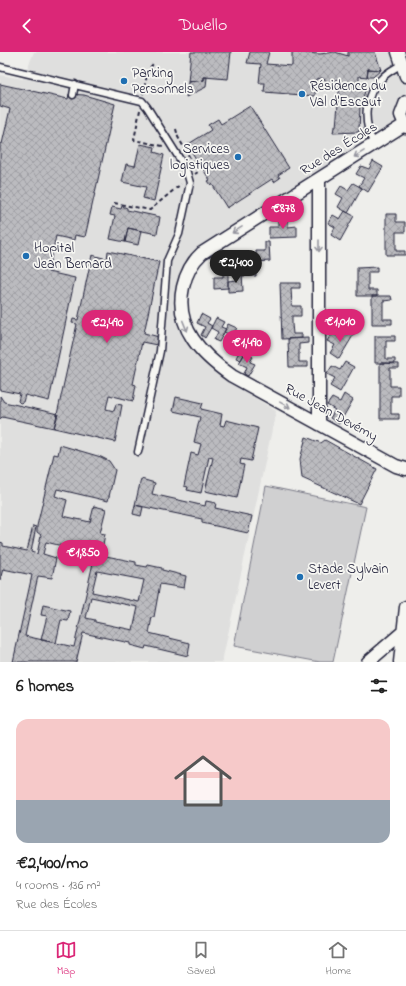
<!DOCTYPE html>
<meta charset="utf-8">
<style>
body{margin:0;font-family:"Indie Flower",sans-serif;background:#f6f6f6;color:#222;height:100vh;display:flex;flex-direction:column;font-size:15px;white-space:nowrap}
*{box-sizing:border-box;margin:0}
p{font-size:13px;color:#767676}
.icon{flex:none;width:22px;height:22px;fill:none;stroke:currentColor;stroke-width:2;stroke-linecap:round;stroke-linejoin:round}
.map{position:relative;height:610px;overflow:hidden}
.sheet{display:flex;flex-direction:column;background:#fff;flex:1}
.sheet>*{flex:none}
.price{position:absolute;translate:-50% -34px;padding:0 9px;border-radius:14px;background:#db2777;color:#fff;font-size:13px;line-height:26px;filter:drop-shadow(0 1px 2px #0008)}
.price::after{content:'';position:absolute;left:50%;top:24px;width:12px;height:9px;margin-left:-6px;background:inherit;clip-path:polygon(0 0,100% 0,50% 100%)}
.price.current{background:#222;color:#fff}
ul{padding:0;list-style:none}
li{display:grid;align-content:center;gap:8px;height:212px;padding:0 16px}
li+li{border-top:1px solid #e0e0e0}
li span{display:grid;place-items:center;height:124px;border-radius:12px;color:#555}
li>.icon{margin-inline-start:auto}
span .icon{width:72px;height:72px;fill:#fffc;stroke-width:1}
li b{font-size:17px}
h2{display:flex;justify-content:space-between;align-items:center;height:48px;padding:0 16px;font-size:17px}
header{display:flex;justify-content:space-between;align-items:center;height:52px;padding:0 16px;background:#db2777;color:#fff;font-size:18px;font-weight:600}
.tabs{display:flex;justify-content:space-around;align-items:center;height:56px;border-top:1px solid #e0e0e0;background:#fff;font-size:11px;color:#767676}
.tabs a{display:grid;justify-items:center;gap:2px}
.tabs .current{color:#db2777}
.map>svg:first-child{display:block}
.built{fill:#dfdfde}
.pitch{fill:#d0d0d1;stroke:#797986}
.building{fill:url(#building-cross-hatch);stroke:#22223b;fill-rule:evenodd}
.lines{fill:none;stroke-linecap:round;stroke-linejoin:round}
.lane-casing{stroke:#22223b;stroke-width:9}
.street-casing{stroke:#22223b;stroke-width:15}
.path{stroke:#22223b;stroke-width:2;stroke-dasharray:4 3;stroke-linecap:butt}
.lane{stroke:#f6f6f2;stroke-width:6}
.street{stroke:#f6f6f2;stroke-width:12}
.oneway{stroke:#9797a0}
.poi-dot{fill:#1f6fb2;stroke:#f6f6f2;stroke-width:1.5}
.labels{text-anchor:middle;dominant-baseline:central;stroke-width:3.5;stroke-linejoin:round;paint-order:stroke}
.poi-label{font-size:14px;fill:#22223b;stroke:#f6f6f2;text-anchor:start}
.street-label{font-size:14px;fill:#22223b;stroke:#f6f6f2}
</style>
<header><svg class="icon" aria-label="back" viewBox="0 0 24 24"><path d="M15 5l-7 7 7 7"/></svg>Dwello<svg class="icon" aria-label="heart" viewBox="0 0 24 24"><path d="M12 20l-8-8c-3-5 5-10 8-4 3-6 11-1 8 4z"/></svg></header>
<div class="map">
<svg width="406" height="610" viewBox="0 0 406 610">
<defs>
<pattern id="building-cross-hatch" width="8" height="8" patternUnits="userSpaceOnUse"><rect width="8" height="8" fill="#bbbbbf"/><path d="M0 0l8 8M0 8l8-8" fill="none" stroke="#a0a0a5"/></pattern>
</defs>
<rect width="100%" height="100%" fill="#eeeeeb"/>
<filter id="ink" filterUnits="userSpaceOnUse"><feTurbulence type="fractalNoise" baseFrequency=".025" numOctaves="2"/><feDisplacementMap in="SourceGraphic" scale="8" xChannelSelector="R" yChannelSelector="G"/><feConvolveMatrix kernelMatrix="1 2 1 2 8 2 1 2 1" color-interpolation-filters="sRGB"/></filter>
<g filter="url(#ink)">
<path class="built" d="M 34,0 L 396,0 L 406,29 L 406,52 L 402,73 L 191,211 L 182,237 L 185,283 L 190,295 L 205,311 L 242,338 L 276,359 L 222,610 L 0,610 L 0,23 L 23,27 Z"/>
<path class="pitch" d="M 266,434 L 366,455 L 333,610 L 320,610 L 234,594 Z"/>
<path class="building" d="M 191,0 L 231,0 L 228,27 L 204,25 L 204,28 L 188,30 Z
M 250,0 L 269,0 L 266,12 L 292,14 L 292,0 L 320,2 L 335,0 L 348,4 L 348,0 L 375,0 L 381,18 L 368,17 L 367,25 L 359,24 L 359,32 L 366,36 L 360,55 L 359,80 L 333,81 L 334,75 L 336,75 L 340,29 L 338,27 L 330,31 L 322,26 L 316,27 L 315,44 L 264,40 L 265,31 L 259,31 L 261,12 L 247,11 Z
M 368,17 L 381,18 L 373,25 L 367,25 Z
M 204,25 L 207,25 L 206,35 L 186,45 L 188,30 L 204,28 Z
M 0,32 L 68,47 L 69,42 L 84,43 L 115,52 L 85,185 L 75,183 L 74,188 L 56,184 L 48,220 L 75,226 L 49,349 L 25,343 L 23,350 L 20,351 L 18,349 L 20,342 L 0,338 L 0,91 L 2,92 L 10,57 L 0,54 Z
M 250,54 L 289,116 L 278,123 L 280,126 L 274,130 L 272,127 L 227,156 L 212,132 L 211,133 L 208,129 L 210,128 L 208,125 L 187,93 L 211,78 L 208,73 L 218,67 L 221,72 Z
M 140,92 L 155,95 L 154,100 L 164,103 L 154,149 L 143,146 L 146,135 L 122,130 L 126,112 L 135,114 Z
M 373,109 L 383,115 L 368,140 L 359,134 L 364,126 L 356,122 L 361,114 L 369,117 Z
M 353,131 L 362,136 L 348,161 L 338,155 L 343,146 L 336,142 L 341,134 L 348,138 Z
M 122,154 L 127,156 L 127,158 L 160,165 L 157,182 L 128,176 L 125,190 L 110,187 L 115,164 L 110,163 L 112,155 L 121,157 Z
M 345,159 L 354,164 L 340,189 L 331,183 L 335,175 L 328,171 L 333,163 L 340,167 Z
M 386,162 L 396,162 L 396,170 L 405,170 L 405,180 L 396,180 L 396,199 L 405,199 L 405,203 L 386,203 Z
M 278,166 L 288,166 L 288,175 L 297,174 L 297,185 L 269,186 L 269,175 L 278,175 Z
M 128,176 L 141,179 L 138,193 L 125,190 Z
M 265,190 L 269,190 L 270,209 L 256,210 L 256,199 L 265,199 Z
M 108,199 L 159,210 L 144,281 L 159,285 L 157,293 L 142,290 L 133,332 L 136,333 L 133,349 L 109,343 L 106,357 L 114,359 L 116,352 L 122,353 L 115,390 L 54,376 L 77,272 L 72,271 L 73,267 L 78,268 L 92,203 L 107,207 Z
M 251,204 L 256,204 L 256,224 L 242,224 L 242,213 L 252,212 Z
M 377,215 L 377,220 L 368,220 L 368,238 L 377,238 L 377,244 L 357,244 L 357,216 Z
M 223,216 L 228,216 L 228,236 L 214,237 L 214,225 L 223,225 Z
M 237,220 L 242,220 L 243,239 L 228,240 L 228,229 L 237,228 Z
M 280,231 L 300,231 L 300,236 L 291,236 L 292,254 L 301,254 L 301,264 L 292,264 L 292,272 L 293,282 L 302,282 L 302,286 L 282,287 Z
M 372,244 L 391,244 L 392,248 L 383,249 L 383,267 L 392,267 L 392,272 L 372,272 Z
M 201,262 L 210,267 L 207,271 L 212,274 L 205,286 L 201,283 L 205,275 L 197,271 Z
M 216,266 L 224,270 L 221,275 L 226,277 L 219,290 L 214,288 L 218,280 L 211,276 Z
M 228,272 L 237,276 L 234,281 L 238,282 L 232,295 L 228,292 L 232,284 L 224,280 Z
M 345,277 L 354,282 L 339,307 L 330,301 L 335,293 L 327,289 L 332,281 L 340,285 Z
M 238,284 L 245,289 L 243,293 L 248,295 L 241,308 L 236,306 L 240,298 L 233,294 Z
M 375,284 L 395,284 L 395,289 L 386,289 L 386,307 L 395,307 L 395,311 L 375,311 Z
M 308,286 L 308,291 L 299,292 L 299,310 L 308,310 L 308,315 L 289,315 L 288,287 Z
M 245,301 L 253,305 L 250,310 L 255,312 L 248,324 L 244,322 L 247,315 L 239,311 Z
M 345,310 L 354,315 L 340,340 L 330,334 L 335,326 L 327,322 L 332,314 L 340,318 Z
M 380,311 L 399,312 L 399,316 L 390,316 L 390,334 L 399,334 L 399,344 L 391,344 L 391,362 L 399,362 L 399,367 L 380,367 Z
M 344,342 L 353,348 L 339,372 L 330,366 L 335,358 L 327,353 L 332,346 L 340,350 Z
M 0,344 L 4,350 L 58,362 L 54,376 L 2,365 L 0,367 Z
M 176,345 L 203,351 L 201,357 L 222,362 L 220,373 L 224,374 L 226,368 L 258,376 L 251,409 L 241,407 L 240,412 L 244,413 L 237,446 L 205,439 L 213,406 L 209,405 L 201,441 L 187,438 L 188,435 L 184,434 L 191,401 L 198,403 L 201,392 L 194,390 L 200,365 L 173,359 Z
M 306,385 L 321,391 L 325,388 L 377,417 L 359,452 L 302,426 L 300,407 Z
M 60,393 L 101,405 L 109,409 L 115,418 L 108,449 L 57,437 L 55,444 L 67,448 L 63,464 L 90,470 L 94,454 L 106,457 L 100,481 L 105,482 L 101,503 L 136,510 L 136,513 L 147,515 L 148,513 L 162,516 L 162,518 L 186,524 L 184,536 L 160,532 L 154,565 L 152,565 L 149,581 L 190,591 L 188,604 L 146,594 L 145,597 L 130,593 L 130,591 L 83,581 L 76,610 L 13,610 L 32,523 L 3,517 L 0,528 L 0,490 L 3,491 L 3,494 L 27,499 L 33,474 L 36,475 L 31,500 L 37,502 L 41,483 L 37,480 L 37,474 L 54,402 L 58,403 ZM 46,490 L 95,502 L 74,595 L 25,584 L 38,524 L 52,526 L 56,506 L 43,502 ZM 97,519 L 144,528 L 139,550 L 92,540 ZM 91,545 L 138,555 L 133,578 L 95,570 L 95,568 L 86,566 Z
M 141,427 L 155,431 L 152,442 L 205,454 L 206,449 L 216,451 L 215,456 L 252,464 L 248,481 L 202,471 L 202,467 L 135,453 Z
M 135,453 L 143,455 L 141,464 L 133,462 Z
M 43,553 L 70,559 L 68,569 L 61,568 L 56,591 L 41,588 L 47,564 L 41,563 Z"/>
<g class="lines">
<defs>
<path id="lane" d="M 0,15 L 142,49 L 147,55 L 186,117 L 190,131 L 179,182 L 167,209 L 160,299 L 138,400
M 73,43 L 75,32
M 374,92 C 363,71 363,43 382,26 C 387,20 396,16 402,12"/>
<path id="street" d="M 398,0 L 406,24
M 406,50 L 401,63 L 406,75
M 404,73 L 202,201 C 192,210 186,222 183,235 C 174,276 202,303 232,324 L 396,414 L 406,417
M 319,127 L 319,372
M 368,610 L 404,579
M 400,610 L 406,555"/>
</defs>
<use href="#lane" class="lane-casing"/>
<use href="#street" class="street-casing"/>
<path class="path" d="M 143,42 L 148,18 L 153,12
M 140,58 L 134,88 L 163,94
M 176,77 L 178,85 L 198,120 L 195,122
M 114,151 L 150,158 L 181,132"/>
<use href="#lane" class="lane"/>
<use href="#street" class="street"/>
</g>
<defs><path id="oneway-shaft" d="M-6 0H5M1.5-3L5.5 0L1.5 3" fill="none" stroke-width="1.6" stroke-linecap="round" stroke-linejoin="round"/></defs>
<g class="oneway">
<use href="#oneway-shaft" transform="translate(359 102) rotate(148)"/>
<use href="#oneway-shaft" transform="translate(237 178) rotate(148)"/>
<use href="#oneway-shaft" transform="translate(319 194) rotate(90)"/>
<use href="#oneway-shaft" transform="translate(185 274) rotate(68)"/>
<use href="#oneway-shaft" transform="translate(285 353) rotate(29)"/>
</g>
</g>
<g class="poi-dot">
<circle cx="124" cy="29" r="4"/>
<circle cx="302" cy="42" r="4"/>
<circle cx="238" cy="105" r="4"/>
<circle cx="26" cy="204" r="4"/>
<circle cx="300" cy="525" r="4"/>
</g>
<g class="labels">
<g class="poi-label">
<text x="132" y="21">Parking<tspan x="132" dy="16">Personnels</tspan></text>
<text x="310" y="34">Résidence du<tspan x="310" dy="16">Val d'Escaut</tspan></text>
<text x="230" y="97" text-anchor="end">Services<tspan x="230" dy="16">logistiques</tspan></text>
<text x="34" y="196">Hopital<tspan x="34" dy="16">Jean Bernard</tspan></text>
<text x="308" y="517">Stade Sylvain<tspan x="308" dy="16">Levert</tspan></text>
</g>
<g class="street-label">
<text transform="translate(339 97) rotate(-32)">Rue des Écoles</text>
<text transform="translate(331 361) rotate(29)">Rue Jean Devémy</text>
</g>
</g>
</svg>
<b class="price" style="left:283px;top:178px">€878</b>
<b class="price current" style="left:236px;top:232px">€2,400</b>
<b class="price" style="left:340px;top:291px">€1,010</b>
<b class="price" style="left:107px;top:292px">€2,490</b>
<b class="price" style="left:247px;top:312px">€1,490</b>
<b class="price" style="left:83px;top:522px">€1,850</b>
</div>
<section class="sheet">
<h2>6 homes<svg class="icon" aria-label="filters" viewBox="0 0 24 24"><path d="M4 7h16M4 17h16"/><circle cx="9" cy="7" r="2"/><circle cx="15" cy="17" r="2"/></svg></h2>
<ul>
<li><span style="background:linear-gradient(#f6c9c9 65%,#9aa5b1 0)"><svg class="icon" aria-label="home" viewBox="0 0 24 24"><path d="M3 11l9-7 9 7M6 9v11h12V9"/></svg></span><div><b>€2,400/mo</b><p>4 rooms · 136 m²</p><p>Rue des Écoles</p></div></li>
</ul>
</section>
<nav class="tabs">
<a class="current"><svg class="icon" aria-label="map" viewBox="0 0 24 24"><path d="M3 6l6-2 6 2 6-2v14l-6 2-6-2-6 2zM9 4v14M15 6v14"/></svg>Map</a>
<a><svg class="icon" aria-label="saved" viewBox="0 0 24 24"><path d="M7 4h10v16l-5-4-5 4z"/></svg>Saved</a>
<a><svg class="icon" aria-label="home" viewBox="0 0 24 24"><path d="M3 11l9-7 9 7M6 9v11h12V9"/></svg>Home</a>
</nav>
